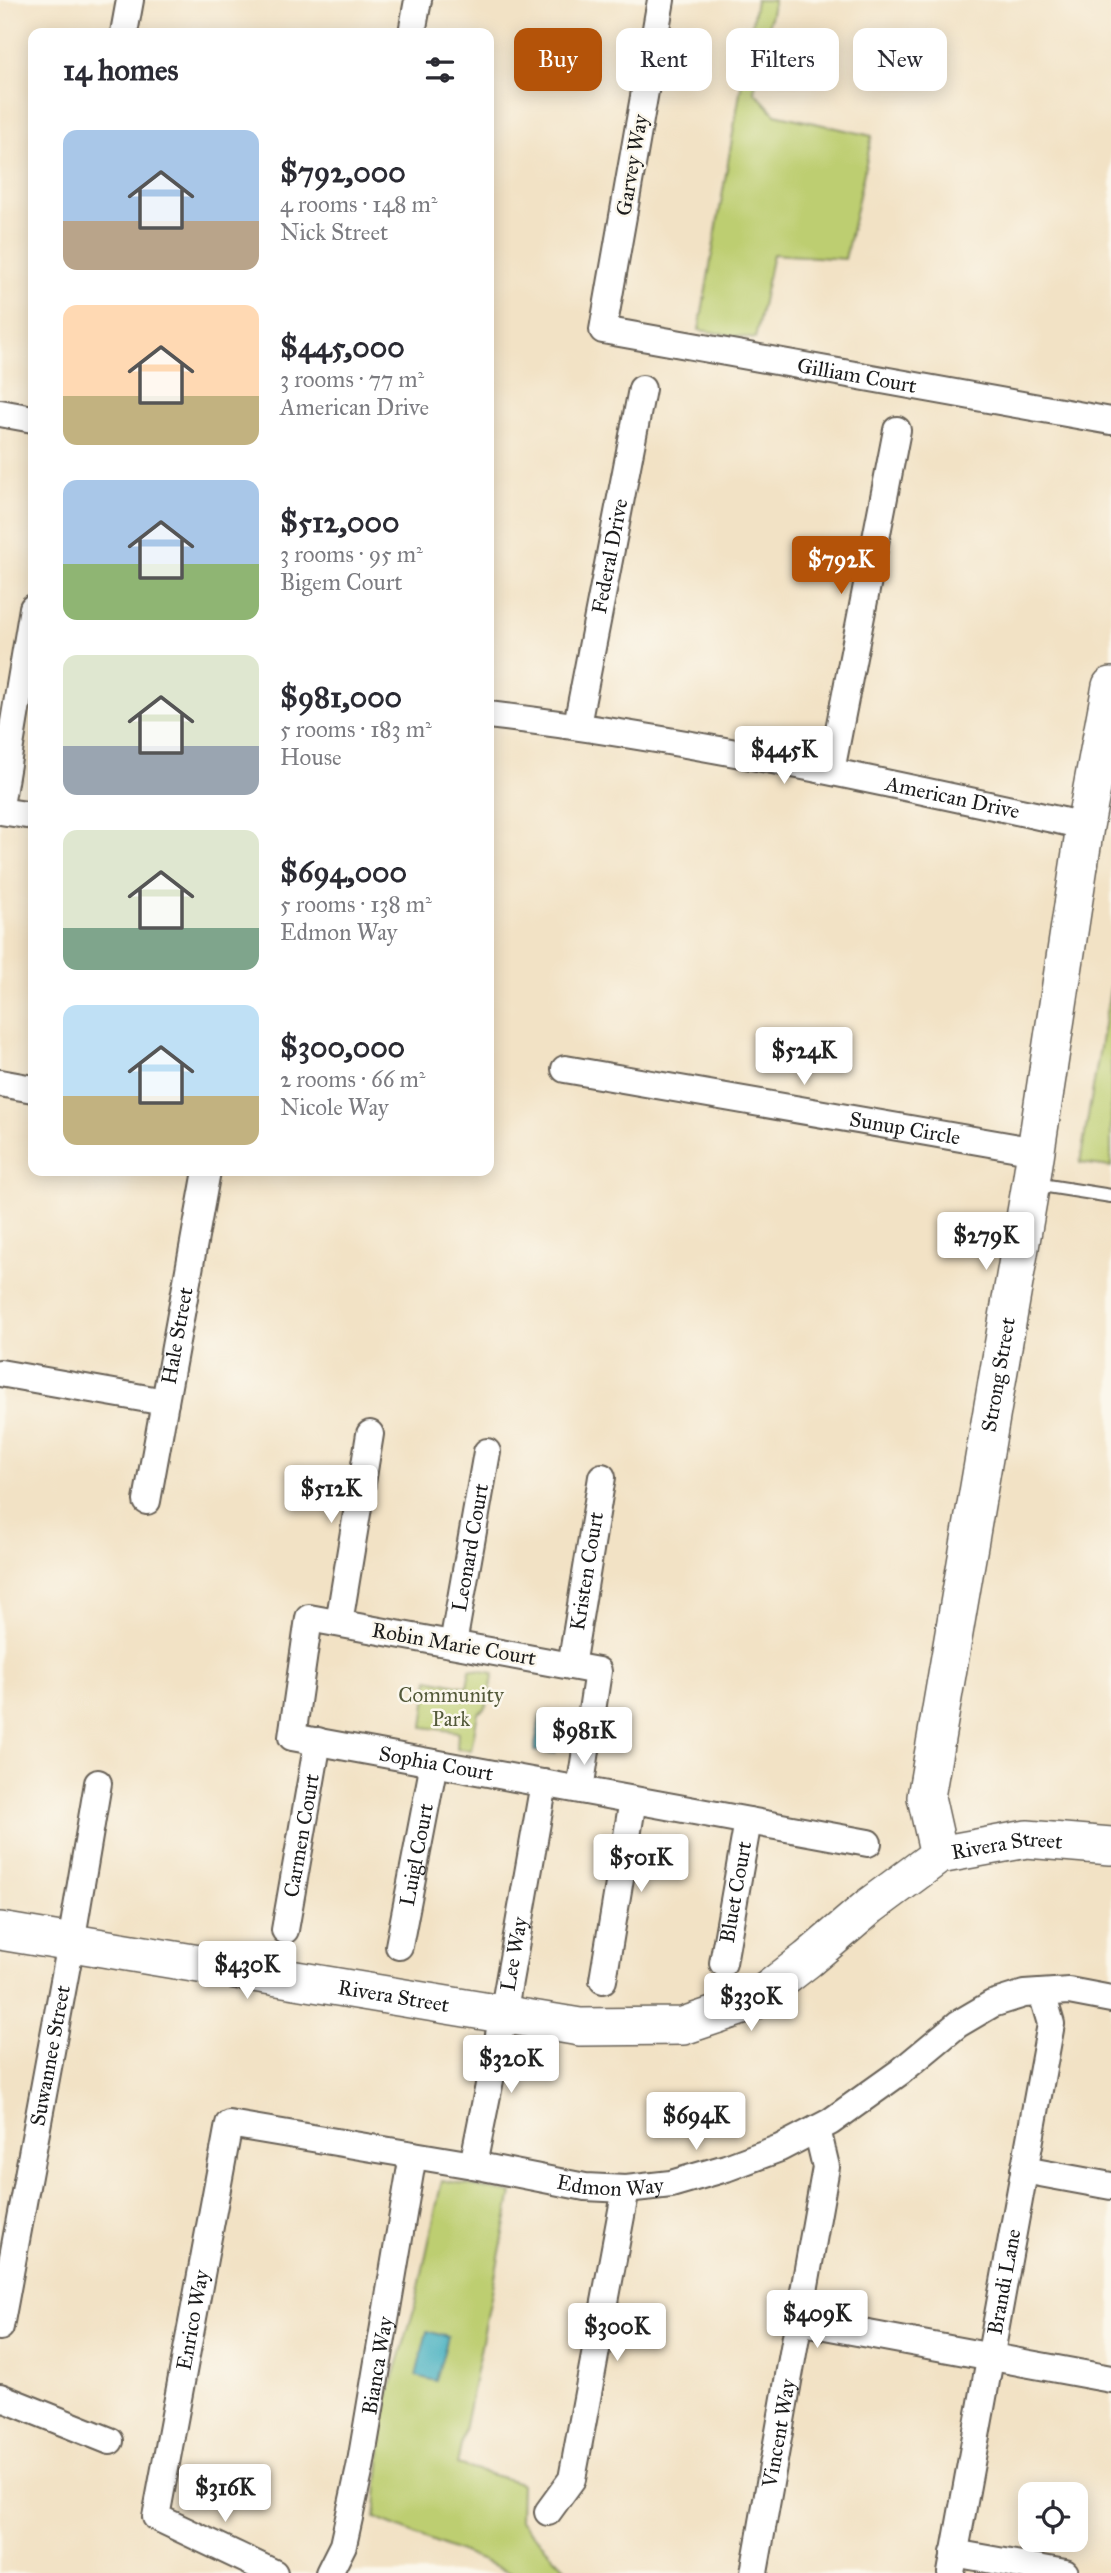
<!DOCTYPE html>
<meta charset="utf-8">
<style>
body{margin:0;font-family:"IM FELL Great Primer",serif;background:#f7f7f7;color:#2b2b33;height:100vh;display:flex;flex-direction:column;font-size:26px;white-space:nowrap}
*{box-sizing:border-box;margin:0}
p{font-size:23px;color:#7c7c81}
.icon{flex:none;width:38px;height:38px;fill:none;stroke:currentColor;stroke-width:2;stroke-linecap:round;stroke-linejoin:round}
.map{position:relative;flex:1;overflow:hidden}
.sheet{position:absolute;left:28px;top:28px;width:466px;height:1148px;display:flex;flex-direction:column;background:#fff;border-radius:14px;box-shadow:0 4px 18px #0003}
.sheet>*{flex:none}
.banner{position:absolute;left:514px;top:28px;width:490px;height:63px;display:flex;gap:14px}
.buttons{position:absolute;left:1018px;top:2482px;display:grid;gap:14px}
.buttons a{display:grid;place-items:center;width:70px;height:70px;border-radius:14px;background:#fff;box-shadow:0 4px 18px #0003;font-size:35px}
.price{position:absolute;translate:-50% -60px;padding:0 16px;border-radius:7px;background:#fff;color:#222;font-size:23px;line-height:46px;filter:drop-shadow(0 2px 4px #0008)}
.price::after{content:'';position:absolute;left:50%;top:42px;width:21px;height:16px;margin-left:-10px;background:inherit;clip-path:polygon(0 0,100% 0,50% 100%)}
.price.active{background:#b45309;color:#fff}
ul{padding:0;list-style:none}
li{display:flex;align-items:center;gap:21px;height:175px;padding:0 35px}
li span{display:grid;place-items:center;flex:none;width:196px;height:140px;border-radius:14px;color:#555}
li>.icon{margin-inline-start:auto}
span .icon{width:84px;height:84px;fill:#fffc;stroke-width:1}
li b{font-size:30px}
h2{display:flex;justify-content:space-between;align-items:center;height:84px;padding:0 35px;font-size:30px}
.pill{padding:0 24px;border-radius:14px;background:#fff;box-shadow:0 4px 18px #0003;font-size:24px;line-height:63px}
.pill.active{background:#b45309;color:#fff}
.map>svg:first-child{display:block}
.green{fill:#bdce71;stroke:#6c7546;stroke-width:2}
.water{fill:#41aebf;stroke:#2e656e;stroke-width:2}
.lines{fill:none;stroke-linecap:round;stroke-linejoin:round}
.lane-casing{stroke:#676157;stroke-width:16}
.street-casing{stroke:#676157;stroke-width:30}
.secondary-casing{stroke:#676157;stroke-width:40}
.lane{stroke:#fff;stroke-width:12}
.street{stroke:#fff;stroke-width:26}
.secondary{stroke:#fff;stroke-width:37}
.labels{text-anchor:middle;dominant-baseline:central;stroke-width:5;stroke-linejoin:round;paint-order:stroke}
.street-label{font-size:21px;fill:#1c1c1c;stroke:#fbf7ec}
.park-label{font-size:21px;fill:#545a3a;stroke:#fbf7ec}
</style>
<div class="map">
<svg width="1111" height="2573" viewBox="0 0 1111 2573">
<rect width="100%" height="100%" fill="#fbf7ec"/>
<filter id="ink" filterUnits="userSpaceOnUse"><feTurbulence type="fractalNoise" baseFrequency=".0143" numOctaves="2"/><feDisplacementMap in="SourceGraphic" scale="14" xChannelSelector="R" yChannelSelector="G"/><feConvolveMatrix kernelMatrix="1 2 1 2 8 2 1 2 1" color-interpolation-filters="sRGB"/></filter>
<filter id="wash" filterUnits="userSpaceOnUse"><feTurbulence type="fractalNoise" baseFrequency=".00686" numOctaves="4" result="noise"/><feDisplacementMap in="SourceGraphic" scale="28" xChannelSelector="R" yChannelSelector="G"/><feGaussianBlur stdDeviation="1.57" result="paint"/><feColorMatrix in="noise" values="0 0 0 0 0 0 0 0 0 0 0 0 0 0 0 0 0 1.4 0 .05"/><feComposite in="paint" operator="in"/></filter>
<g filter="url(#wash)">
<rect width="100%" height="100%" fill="#f2e2c5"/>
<path class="green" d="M 756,0 L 774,0 L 754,91 L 775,114 L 872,136 L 845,259 L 773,254 L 755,339 L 699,330 Z
M 1111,984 L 1111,1167 L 1080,1163 Z
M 470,1669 L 494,1673 L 486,1708 L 478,1713 L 471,1750 L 457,1749 L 458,1732 L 423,1727 L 429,1679 L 467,1687 Z
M 442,2180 L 512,2193 L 457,2465 L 521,2483 L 520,2521 L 571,2573 L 513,2573 L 375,2518 L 385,2407 L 415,2306 Z"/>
<path class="water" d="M 789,31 L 808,33 L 801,83 L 782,81 Z
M 541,1713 L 563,1718 L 555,1753 L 534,1751 Z
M 427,2331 L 448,2337 L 436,2381 L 416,2376 Z"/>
</g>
<g filter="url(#ink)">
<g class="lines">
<defs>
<path id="lane" d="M 1035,1184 L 1111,1196"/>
<g id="street">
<path id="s1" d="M 661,0 L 603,330 L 1111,421"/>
<path d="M 124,33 L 130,0"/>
<path d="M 412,33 L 418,0"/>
<path d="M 0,413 L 33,419"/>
<path id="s2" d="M 488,715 C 689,738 887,783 1085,826"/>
<path id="s3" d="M 577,725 L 642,389"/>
<path d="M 831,771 L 897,430"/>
<path d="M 0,806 L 33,608"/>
<path d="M 0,811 L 33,816"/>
<path id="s4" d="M 565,1069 L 1036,1151"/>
<path d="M 0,1083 L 33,1089"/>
<path d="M 0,1373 L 165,1402"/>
<path id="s5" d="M 147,1501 L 207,1171"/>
<path d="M 339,1623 L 370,1434"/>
<path id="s6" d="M 453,1644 L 487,1452"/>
<path id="s7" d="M 571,1666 L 602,1477"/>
<path id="s8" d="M 580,1790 L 598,1671 L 309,1618 L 292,1737 L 868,1843"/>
<path id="s9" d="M 285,1930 L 318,1741"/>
<path id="s10" d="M 399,1946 L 434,1763"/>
<path id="s11" d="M 723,1963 L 748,1821"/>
<path d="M 603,1980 L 633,1800"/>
<path id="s12" d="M 473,2165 L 503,2015 L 544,1783"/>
<path d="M 1024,2170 L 1111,2186"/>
<path d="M 798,2321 L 1111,2379"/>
<path id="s13" d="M 0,2327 L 71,1943 L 98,1783"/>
<path d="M 0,2397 L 110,2441"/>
<path d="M 548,2512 L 572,2479 L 626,2189"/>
<path d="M 954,2553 L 1065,2573"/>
<path id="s14" d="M 274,2573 L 156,2517 L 229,2124 L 473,2165 L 585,2187 L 626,2189 L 671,2184 L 726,2168 L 780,2148 L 830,2122 L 900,2072 L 958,2024 L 992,2004 L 1024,1994 L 1069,1991 L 1111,1999"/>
<path id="s15" d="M 329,2573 L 343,2545 L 360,2468 L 413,2155"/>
<path id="s16" d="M 754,2573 L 826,2167 L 817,2129"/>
<path id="s17" d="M 951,2573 L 1051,2024 L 1042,1993"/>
</g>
<g id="secondary">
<path id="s18" d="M 939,1855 L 926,1797 L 1031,1183 L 1085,826 L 1111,686"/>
<path id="s19" d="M 0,1931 L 580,2027 L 683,2026 L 751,2003 L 808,1959 L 870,1906 L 939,1855 L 1027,1839 L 1111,1846"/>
</g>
</defs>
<use href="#lane" class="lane-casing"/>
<use href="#street" class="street-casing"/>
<use href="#secondary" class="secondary-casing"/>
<use href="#lane" class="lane"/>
<use href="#street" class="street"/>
<use href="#secondary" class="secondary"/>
</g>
</g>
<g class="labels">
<g class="street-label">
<text transform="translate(632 165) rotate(-80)">Garvey Way</text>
<text stroke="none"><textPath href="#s1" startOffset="593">Gilliam Court</textPath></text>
<text stroke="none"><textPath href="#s3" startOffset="172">Federal Drive</textPath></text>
<text stroke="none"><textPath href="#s2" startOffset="472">American Drive</textPath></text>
<text stroke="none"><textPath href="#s4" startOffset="345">Sunup Circle</textPath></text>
<text stroke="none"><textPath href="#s5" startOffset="168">Hale Street</textPath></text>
<text stroke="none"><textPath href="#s18" startOffset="488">Strong Street</textPath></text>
<text stroke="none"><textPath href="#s6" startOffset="98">Leonard Court</textPath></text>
<text stroke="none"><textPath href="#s7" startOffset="96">Kristen Court</textPath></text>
<text transform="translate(454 1644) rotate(10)">Robin Marie Court</text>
<text stroke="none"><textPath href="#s8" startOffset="681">Sophia Court</textPath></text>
<text stroke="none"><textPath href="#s9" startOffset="96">Carmen Court</textPath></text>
<text stroke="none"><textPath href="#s19" startOffset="1071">Rivera Street</textPath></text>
<text stroke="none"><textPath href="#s10" startOffset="93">Luigl Court</textPath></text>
<text stroke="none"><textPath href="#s11" startOffset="72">Bluet Court</textPath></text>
<text stroke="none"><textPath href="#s12" startOffset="215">Lee Way</textPath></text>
<text stroke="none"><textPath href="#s19" startOffset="399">Rivera Street</textPath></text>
<text stroke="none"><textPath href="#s13" startOffset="276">Suwannee Street</textPath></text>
<text stroke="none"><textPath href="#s14" startOffset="917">Edmon Way</textPath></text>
<text stroke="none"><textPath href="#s17" startOffset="296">Brandi Lane</textPath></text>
<text stroke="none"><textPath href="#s14" startOffset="331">Enrico Way</textPath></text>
<text stroke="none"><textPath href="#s15" startOffset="214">Bianca Way</textPath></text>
<text stroke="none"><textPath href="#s16" startOffset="142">Vincent Way</textPath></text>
</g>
<g class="park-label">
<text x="451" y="1695">Community<tspan x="451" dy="24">Park</tspan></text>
</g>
</g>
</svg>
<div class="buttons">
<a><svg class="icon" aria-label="locate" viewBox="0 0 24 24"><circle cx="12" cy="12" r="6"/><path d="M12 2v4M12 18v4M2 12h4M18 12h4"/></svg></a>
</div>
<b class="price active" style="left:841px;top:596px">$792K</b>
<b class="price" style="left:784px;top:786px">$445K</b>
<b class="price" style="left:804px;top:1087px">$524K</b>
<b class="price" style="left:986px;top:1272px">$279K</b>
<b class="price" style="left:331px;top:1525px">$512K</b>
<b class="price" style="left:584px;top:1767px">$981K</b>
<b class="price" style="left:641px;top:1894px">$501K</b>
<b class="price" style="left:247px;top:2001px">$430K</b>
<b class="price" style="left:751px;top:2033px">$330K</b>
<b class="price" style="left:511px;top:2095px">$320K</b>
<b class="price" style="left:696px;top:2152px">$694K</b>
<b class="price" style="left:817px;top:2350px">$409K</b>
<b class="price" style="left:617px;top:2363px">$300K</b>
<b class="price" style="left:225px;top:2524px">$316K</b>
<div class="banner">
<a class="pill active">Buy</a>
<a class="pill">Rent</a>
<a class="pill">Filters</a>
<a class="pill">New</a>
</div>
<section class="sheet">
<h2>14 homes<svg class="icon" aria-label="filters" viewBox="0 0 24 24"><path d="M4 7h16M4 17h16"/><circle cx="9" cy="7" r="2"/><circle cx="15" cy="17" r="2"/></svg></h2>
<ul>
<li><span style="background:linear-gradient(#a9c7e8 65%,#b9a48a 0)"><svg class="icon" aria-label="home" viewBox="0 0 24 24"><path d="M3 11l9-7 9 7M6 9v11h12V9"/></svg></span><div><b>$792,000</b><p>4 rooms · 148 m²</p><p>Nick Street</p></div></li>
<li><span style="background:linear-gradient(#ffd9b3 65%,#c2b280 0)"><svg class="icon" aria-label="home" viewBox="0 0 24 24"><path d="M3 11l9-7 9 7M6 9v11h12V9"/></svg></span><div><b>$445,000</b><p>3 rooms · 77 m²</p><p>American Drive</p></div></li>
<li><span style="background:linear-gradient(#a9c7e8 60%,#8fb573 0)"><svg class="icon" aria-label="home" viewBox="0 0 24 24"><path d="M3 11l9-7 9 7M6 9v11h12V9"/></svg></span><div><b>$512,000</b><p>3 rooms · 95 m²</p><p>Bigem Court</p></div></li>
<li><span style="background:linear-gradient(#dfe7d0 65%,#9aa5b1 0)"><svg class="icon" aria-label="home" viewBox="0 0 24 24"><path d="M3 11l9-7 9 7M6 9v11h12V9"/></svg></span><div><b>$981,000</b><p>5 rooms · 183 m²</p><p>House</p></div></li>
<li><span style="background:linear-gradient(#dfe7d0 70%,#7fa58c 0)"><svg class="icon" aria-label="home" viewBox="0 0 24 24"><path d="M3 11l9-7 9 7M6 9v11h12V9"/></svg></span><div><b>$694,000</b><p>5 rooms · 138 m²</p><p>Edmon Way</p></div></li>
<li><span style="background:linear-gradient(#bfe0f5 65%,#c2b280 0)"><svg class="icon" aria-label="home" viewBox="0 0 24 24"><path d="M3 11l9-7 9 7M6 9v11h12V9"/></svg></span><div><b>$300,000</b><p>2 rooms · 66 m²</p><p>Nicole Way</p></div></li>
</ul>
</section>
</div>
